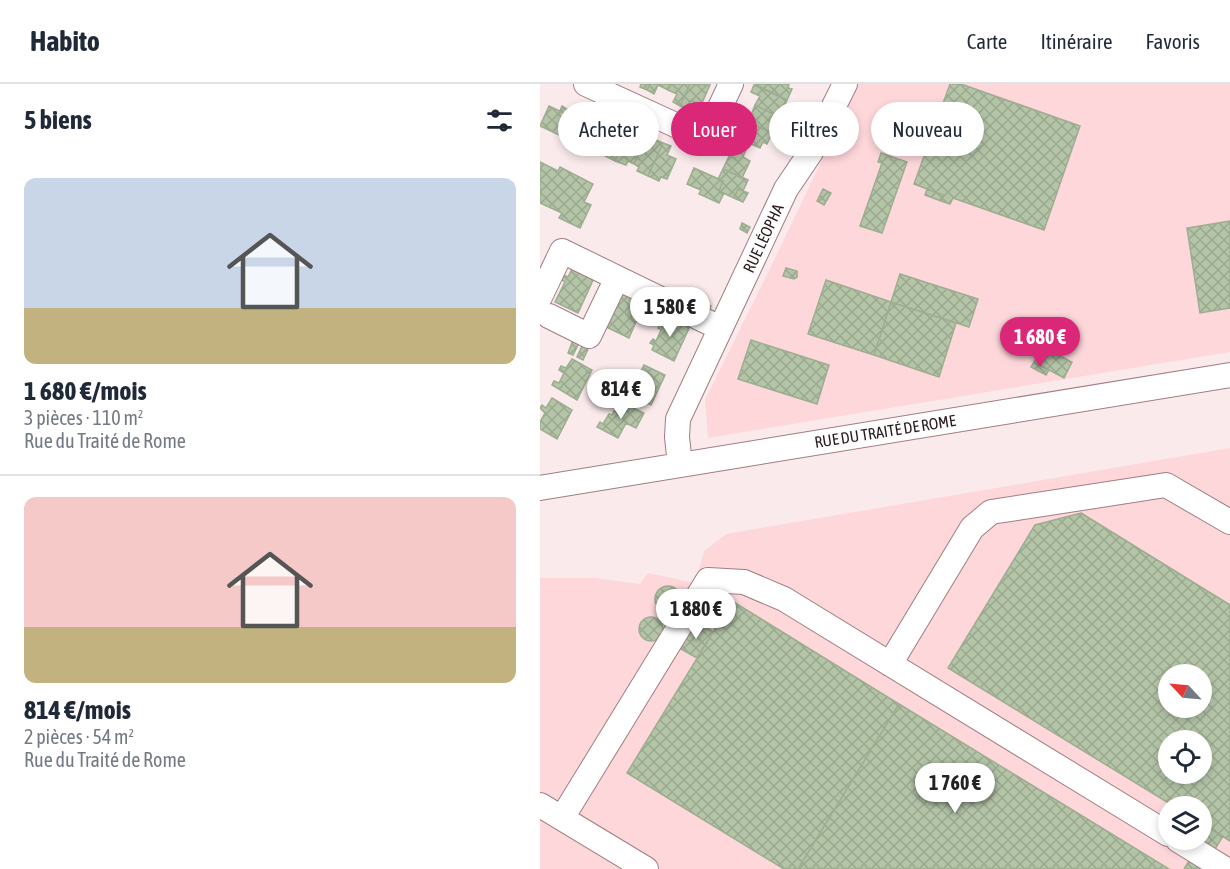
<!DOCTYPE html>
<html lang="fr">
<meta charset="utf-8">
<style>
body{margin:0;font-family:"Asap Condensed",sans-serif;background:#f2f2f3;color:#1f2937;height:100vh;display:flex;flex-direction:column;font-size:22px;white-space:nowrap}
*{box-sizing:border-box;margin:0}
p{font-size:20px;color:#747a83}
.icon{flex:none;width:33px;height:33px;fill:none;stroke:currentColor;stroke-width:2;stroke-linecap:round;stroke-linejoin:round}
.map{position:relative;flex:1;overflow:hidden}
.drawer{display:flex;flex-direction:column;background:#fff;width:540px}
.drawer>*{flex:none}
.banner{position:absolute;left:18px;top:18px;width:570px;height:54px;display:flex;gap:12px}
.needle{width:39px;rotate:296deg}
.fabs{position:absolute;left:618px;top:580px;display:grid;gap:12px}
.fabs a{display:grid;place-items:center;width:54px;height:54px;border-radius:50%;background:#fff;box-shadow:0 3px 9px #0003;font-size:30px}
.price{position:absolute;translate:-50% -51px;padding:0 14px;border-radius:21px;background:#fff;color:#222;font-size:20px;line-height:39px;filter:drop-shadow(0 2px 3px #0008)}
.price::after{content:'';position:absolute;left:50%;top:36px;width:18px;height:14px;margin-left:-9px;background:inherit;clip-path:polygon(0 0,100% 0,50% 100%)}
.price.active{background:#db2777;color:#fff}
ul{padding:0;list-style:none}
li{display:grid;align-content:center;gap:12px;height:318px;padding:0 24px}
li+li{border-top:2px solid #e0e1e3}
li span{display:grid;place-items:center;height:186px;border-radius:12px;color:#555}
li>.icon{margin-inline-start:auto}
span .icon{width:108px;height:108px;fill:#fffc;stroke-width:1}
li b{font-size:26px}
h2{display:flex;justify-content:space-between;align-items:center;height:72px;padding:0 24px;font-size:26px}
.chip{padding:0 21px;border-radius:27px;background:#fff;box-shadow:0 3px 9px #0003;font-size:21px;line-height:54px}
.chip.active{background:#db2777;color:#fff}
header{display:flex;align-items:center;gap:36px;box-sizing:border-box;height:84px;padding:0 30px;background:#fff;border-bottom:2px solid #e0e1e3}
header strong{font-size:28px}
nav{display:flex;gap:33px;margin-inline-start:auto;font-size:21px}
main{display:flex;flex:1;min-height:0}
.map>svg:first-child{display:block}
.built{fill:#fed7db;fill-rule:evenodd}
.building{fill:url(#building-cross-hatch);stroke:#9cad90;stroke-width:1.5;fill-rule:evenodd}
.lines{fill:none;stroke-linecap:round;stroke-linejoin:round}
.minor-casing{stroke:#a17d81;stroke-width:26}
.minor{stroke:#fff;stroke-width:24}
.labels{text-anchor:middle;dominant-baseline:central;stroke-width:5;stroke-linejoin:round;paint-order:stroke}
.street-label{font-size:16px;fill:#281a1c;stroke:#fcfcfc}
</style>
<header>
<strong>Habito</strong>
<nav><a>Carte</a><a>Itinéraire</a><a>Favoris</a></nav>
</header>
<main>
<section class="drawer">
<h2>5 biens<svg class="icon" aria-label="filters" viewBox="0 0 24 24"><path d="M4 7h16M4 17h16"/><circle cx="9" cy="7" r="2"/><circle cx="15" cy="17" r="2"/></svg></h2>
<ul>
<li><span style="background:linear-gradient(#c9d6e8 70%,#c2b280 0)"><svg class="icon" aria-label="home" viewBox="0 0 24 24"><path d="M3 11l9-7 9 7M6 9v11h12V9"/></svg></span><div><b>1 680 €/mois</b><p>3 pièces · 110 m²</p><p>Rue du Traité de Rome</p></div></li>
<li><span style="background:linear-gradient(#f6c9c9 70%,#c2b280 0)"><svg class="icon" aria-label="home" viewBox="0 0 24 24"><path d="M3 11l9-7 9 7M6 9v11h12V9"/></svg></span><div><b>814 €/mois</b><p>2 pièces · 54 m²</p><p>Rue du Traité de Rome</p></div></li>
</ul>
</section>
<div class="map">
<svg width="690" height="785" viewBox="0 0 690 785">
<defs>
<pattern id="building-cross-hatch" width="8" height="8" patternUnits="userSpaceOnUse" patternTransform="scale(1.5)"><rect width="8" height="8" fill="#b3c4a7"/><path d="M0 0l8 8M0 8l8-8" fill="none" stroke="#9aa88f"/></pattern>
</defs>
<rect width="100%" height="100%" fill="#fbeaec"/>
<path class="built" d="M 318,0 L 690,0 L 690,268 L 168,354 L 165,316 L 238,168 Z
M 690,364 L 690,785 L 0,785 L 0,494 L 55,494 L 100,500 L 108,489 L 155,499 L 164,467 L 186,450 ZM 628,591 L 662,591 L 662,624 L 628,624 ZM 628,657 L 662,657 L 662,690 L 628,690 ZM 628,723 L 662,723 L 662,756 L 628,756 Z"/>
<path class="building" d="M 101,0 L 110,0 L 107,6 L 100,3 Z
M 110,0 L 130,0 L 128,6 L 118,1 L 114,10 L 107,6 Z
M 130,0 L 150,0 L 140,22 L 133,18 L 137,10 L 128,6 Z
M 150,0 L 170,1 L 161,21 L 151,17 L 147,25 L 140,22 Z
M 215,0 L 249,0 L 248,4 L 252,5 L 247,16 Z
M 410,0 L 421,0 L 540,42 L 504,146 L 413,114 L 410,120 L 401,117 L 403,111 L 374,100 Z
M 214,1 L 247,16 L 242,27 L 238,25 L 235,31 L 215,21 L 220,12 L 211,8 Z
M 215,21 L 235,31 L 233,36 L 237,38 L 232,49 L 199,34 L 203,27 L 211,31 Z
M 9,22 L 28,31 L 30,27 L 37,30 L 30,44 L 23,41 L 19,51 L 0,42 Z
M 22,22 L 30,27 L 28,31 L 20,27 Z
M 50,25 L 58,29 L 42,61 L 32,56 L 34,52 L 27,50 L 37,30 L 46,34 Z
M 58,29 L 65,32 L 61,41 L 70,45 L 61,65 L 55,62 L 53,66 L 42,61 Z
M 199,34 L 232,49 L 227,60 L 223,58 L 220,64 L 200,55 L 204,45 L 196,41 Z
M 83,41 L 90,44 L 75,77 L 65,72 L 67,68 L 61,65 L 70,45 L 79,49 Z
M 90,44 L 97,47 L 93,55 L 103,60 L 94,80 L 88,77 L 86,81 L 75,77 Z
M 194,52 L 209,59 L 206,66 L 191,59 Z
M 116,56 L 123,59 L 108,92 L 97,87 L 99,83 L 94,80 L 103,60 L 112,64 Z
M 123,59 L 131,62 L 127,71 L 136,75 L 127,95 L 121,93 L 119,97 L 108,92 Z
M 191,59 L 206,66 L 203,73 L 210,77 L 202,94 L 183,85 L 191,68 L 187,67 Z
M 341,69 L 367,78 L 342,149 L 320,142 L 342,79 L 338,78 Z
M 0,78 L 18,87 L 20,83 L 53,100 L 44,118 L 51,121 L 40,144 L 19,134 L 22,129 L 0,119 Z
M 154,84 L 183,97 L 179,107 L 184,109 L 179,119 L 159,110 L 161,106 L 147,100 Z
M 183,85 L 208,96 L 203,107 L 198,105 L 194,114 L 179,107 L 183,97 L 178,95 Z
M 198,105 L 208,109 L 203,118 L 194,114 Z
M 283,105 L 291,109 L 284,121 L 277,117 Z
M 387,105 L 403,111 L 401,117 L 385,111 Z
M 690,137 L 690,224 L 660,229 L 647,144 Z
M 202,139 L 210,143 L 207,149 L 200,145 Z
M 33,183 L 54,194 L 38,229 L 15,218 L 25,198 L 20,195 L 22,190 L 28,193 Z
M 246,184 L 257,187 L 257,193 L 254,195 L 243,192 Z
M 360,190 L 438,215 L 429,243 L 351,218 Z
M 286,196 L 351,218 L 334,271 L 268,250 Z
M 83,208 L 104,219 L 89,254 L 66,243 Z
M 152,212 L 171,222 L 168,229 L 148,219 Z
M 351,218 L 416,239 L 399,293 L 334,271 Z
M 129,232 L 150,242 L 134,277 L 112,266 L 114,261 L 110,259 L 113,255 L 116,257 L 121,246 L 118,244 L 120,240 L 124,242 Z
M 33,256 L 39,259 L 33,271 L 28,269 Z
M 211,256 L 289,281 L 277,320 L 198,295 Z
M 43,260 L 49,263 L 43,276 L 37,273 Z
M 502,263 L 532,278 L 524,294 L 494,278 Z
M 32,275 L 52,286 L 37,316 L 12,301 L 14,297 L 19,299 L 24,289 L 19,286 L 21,282 L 26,284 Z
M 494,278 L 509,286 L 506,291 L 491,283 Z
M 104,281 L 125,291 L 111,321 L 86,308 L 88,304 L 92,306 L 97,295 L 93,294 L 96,289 L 99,291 Z
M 12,314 L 32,326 L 17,355 L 0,345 L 0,338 L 5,329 L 0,324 L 2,321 L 6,324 Z
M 83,319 L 104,329 L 96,344 L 86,339 L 78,354 L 57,343 L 60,338 L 63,340 L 69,330 L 72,331 L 74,327 L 78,329 Z
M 541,429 L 690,521 L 690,757 L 662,739 L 662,723 L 635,723 L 408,584 L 495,441 ZM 628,591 L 662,591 L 662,624 L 628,624 ZM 628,657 L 662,657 L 662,690 L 628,690 Z
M115 515a13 13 0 1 1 26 0a13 13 0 1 1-26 0Z
M 192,517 L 359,620 L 258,785 L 244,785 L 87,689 Z
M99 545a12 12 0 1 1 24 0a12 12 0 1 1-24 0Z
M 156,537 L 173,548 L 157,574 L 139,564 Z
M 359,620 L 629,785 L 258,785 Z
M 669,744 L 683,752 L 663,785 L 644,785 Z"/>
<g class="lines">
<defs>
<path id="minor" d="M 46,0 L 155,50 L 167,51 L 191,0
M 0,213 L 22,167 L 180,244
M 9,232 L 49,252 L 77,194
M 140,381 L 137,353 L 138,335 L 246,105 L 271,68 L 305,0
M 0,404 L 690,291
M 350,580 L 432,444 L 451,428 L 626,401 L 690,438
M 0,721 L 106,785
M 22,734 L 168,496 L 204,498 L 244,515 L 628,750
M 638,756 L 685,785"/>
</defs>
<use href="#minor" class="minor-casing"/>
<use href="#minor" class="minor"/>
</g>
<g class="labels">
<g class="street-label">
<text transform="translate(223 154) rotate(-65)">RUE LÉOPHA</text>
<text transform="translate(345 347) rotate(-9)">RUE DU TRAITÉ DE ROME</text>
</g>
</g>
</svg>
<div class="fabs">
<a><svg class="needle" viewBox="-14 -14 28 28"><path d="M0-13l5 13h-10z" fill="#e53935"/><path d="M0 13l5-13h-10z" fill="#747a83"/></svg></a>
<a><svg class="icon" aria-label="locate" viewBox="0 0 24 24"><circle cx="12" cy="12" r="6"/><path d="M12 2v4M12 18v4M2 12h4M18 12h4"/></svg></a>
<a><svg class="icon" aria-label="layers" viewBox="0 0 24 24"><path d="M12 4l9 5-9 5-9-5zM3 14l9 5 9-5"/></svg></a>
</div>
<b class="price" style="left:130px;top:254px">1 580 €</b>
<b class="price active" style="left:500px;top:284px">1 680 €</b>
<b class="price" style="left:81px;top:336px">814 €</b>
<b class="price" style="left:156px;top:556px">1 880 €</b>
<b class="price" style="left:415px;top:730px">1 760 €</b>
<div class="banner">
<a class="chip">Acheter</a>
<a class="chip active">Louer</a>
<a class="chip">Filtres</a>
<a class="chip">Nouveau</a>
</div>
</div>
</main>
